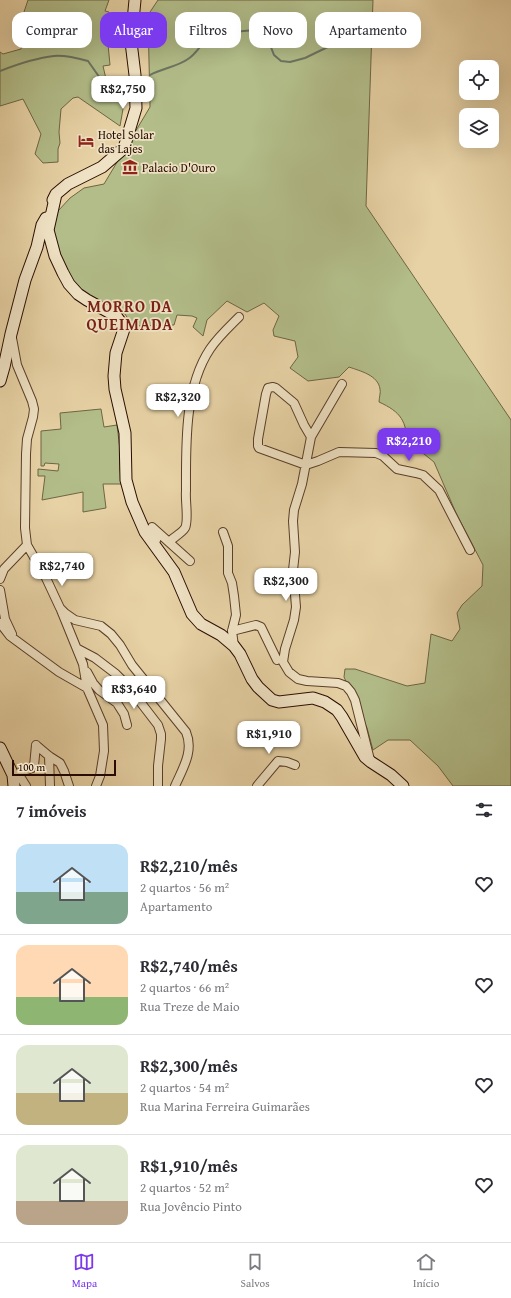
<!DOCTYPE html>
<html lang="pt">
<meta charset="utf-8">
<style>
body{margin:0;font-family:"Gentium Book Plus",serif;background:#f2f2f3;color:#2b2b33;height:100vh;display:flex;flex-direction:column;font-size:15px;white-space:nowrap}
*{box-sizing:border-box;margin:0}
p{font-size:13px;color:#7c7c81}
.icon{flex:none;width:22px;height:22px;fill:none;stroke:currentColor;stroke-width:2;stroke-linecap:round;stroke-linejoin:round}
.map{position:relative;height:786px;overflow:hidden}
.drawer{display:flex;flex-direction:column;background:#fff;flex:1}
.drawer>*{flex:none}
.guide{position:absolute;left:12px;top:12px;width:487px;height:36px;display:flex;gap:8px}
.controls{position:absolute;left:459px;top:60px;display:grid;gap:8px}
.controls a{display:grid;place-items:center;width:40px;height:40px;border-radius:8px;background:#fff;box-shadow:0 4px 16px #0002;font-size:20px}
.scale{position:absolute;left:12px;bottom:10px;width:104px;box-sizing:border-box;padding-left:4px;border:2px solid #2a0d00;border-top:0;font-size:11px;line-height:14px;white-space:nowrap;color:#2a0d00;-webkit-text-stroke:3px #efe2c4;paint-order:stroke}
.price{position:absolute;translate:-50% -34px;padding:0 9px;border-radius:8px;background:#fff;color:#222;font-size:13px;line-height:26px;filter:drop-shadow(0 1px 2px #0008)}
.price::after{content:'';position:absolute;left:50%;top:24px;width:12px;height:9px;margin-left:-6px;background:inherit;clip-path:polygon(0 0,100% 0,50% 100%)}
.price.on{background:#7c3aed;color:#fff}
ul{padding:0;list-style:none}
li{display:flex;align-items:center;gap:12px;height:100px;padding:0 16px}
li+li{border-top:1px solid #e1e1e2}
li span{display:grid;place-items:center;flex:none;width:112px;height:80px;border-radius:12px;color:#555}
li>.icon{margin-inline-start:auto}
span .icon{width:48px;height:48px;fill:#fffc;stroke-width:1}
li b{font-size:17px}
h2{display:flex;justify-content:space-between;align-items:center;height:48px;padding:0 16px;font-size:17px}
.chip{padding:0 14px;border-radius:12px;background:#fff;box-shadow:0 4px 16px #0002;font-size:14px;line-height:36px}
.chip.on{background:#7c3aed;color:#fff}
.tabs{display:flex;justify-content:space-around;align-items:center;height:56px;border-top:1px solid #e1e1e2;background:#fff;font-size:11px;color:#7c7c81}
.tabs a{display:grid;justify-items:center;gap:2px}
.tabs .on{color:#7c3aed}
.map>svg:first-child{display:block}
.green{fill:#b2bd89;stroke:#6e6544;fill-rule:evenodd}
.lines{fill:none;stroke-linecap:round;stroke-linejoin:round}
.stream{stroke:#6b7462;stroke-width:2}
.street-casing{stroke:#593e29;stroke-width:10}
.secondary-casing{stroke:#2a0d00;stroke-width:13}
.street{stroke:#efe2c4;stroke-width:8}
.secondary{stroke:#efe2c4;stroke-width:11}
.labels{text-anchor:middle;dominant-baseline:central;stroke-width:3.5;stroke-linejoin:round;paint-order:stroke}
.poi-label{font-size:12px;fill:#2a0d00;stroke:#efe2c4;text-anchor:start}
.district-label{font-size:16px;font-weight:bold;letter-spacing:1px;fill:#7a1f14;stroke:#efe2c4}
</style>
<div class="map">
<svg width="511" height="786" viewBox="0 0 511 786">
<rect width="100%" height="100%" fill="#e7d2a5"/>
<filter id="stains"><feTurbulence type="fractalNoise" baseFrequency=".005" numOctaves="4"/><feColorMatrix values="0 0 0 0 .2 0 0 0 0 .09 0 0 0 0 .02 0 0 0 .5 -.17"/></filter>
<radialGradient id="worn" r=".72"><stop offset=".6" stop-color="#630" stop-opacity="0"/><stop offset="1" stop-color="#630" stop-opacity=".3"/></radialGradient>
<path class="green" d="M 28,0 L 109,0 L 105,11 L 109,12 L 109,16 L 125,18 L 126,43 L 108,44 L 110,65 L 103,66 L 106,79 L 119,85 L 130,86 L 123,109 L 120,126 L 78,97 L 73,98 L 61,109 L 59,132 L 60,143 L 58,149 L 58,162 L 43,163 L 35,154 L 41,134 L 23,99 L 0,106 L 0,52 L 3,54 L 21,49 L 24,38 L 24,12 ZM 111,22 L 123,22 L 124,37 L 112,37 L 111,34 L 105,34 L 104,26 L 111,26 Z
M 158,0 L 373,0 L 366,206 L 511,420 L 511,786 L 453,786 L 438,766 L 410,740 L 388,740 L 373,750 L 367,728 L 344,677 L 345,669 L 355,669 L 407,686 L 425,683 L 431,634 L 452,641 L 460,629 L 457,613 L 462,605 L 482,586 L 483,565 L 456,513 L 434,462 L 424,454 L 407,446 C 407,421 401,412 379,402 C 379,398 381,392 380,389 C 378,375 360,371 349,367 L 339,377 L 308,381 L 290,368 L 298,357 L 295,341 L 274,336 L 273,330 L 279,316 L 264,303 L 247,312 L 227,301 L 207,320 L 203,336 L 193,327 L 197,318 L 192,316 L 177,315 L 174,325 L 132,326 L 130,322 L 125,314 L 82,291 L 70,280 L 55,247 L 52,228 L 58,211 L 70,198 L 84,188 L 104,184 L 150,107 L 148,15 Z
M 101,409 L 104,427 L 117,425 L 120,450 L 120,469 L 122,484 L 103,484 L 106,508 L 83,512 L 83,492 L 42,500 L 45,476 L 38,476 L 38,469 L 58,471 L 59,464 L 45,463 L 44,466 L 41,466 L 41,431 L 61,429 L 60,413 Z"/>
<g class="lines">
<path class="stream" d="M 0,71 C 18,64 35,58 54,56 C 65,55 77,58 88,61 L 107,88 L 115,93
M 150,75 C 162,68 177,67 188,59 C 198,53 202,40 213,36 C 228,31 245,32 260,29 L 267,37 L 274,55 L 281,61 L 290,62 L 305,58 L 336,43 L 393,24"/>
<defs>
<path id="street" d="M 12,338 L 17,365 L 32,401 L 34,409 L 33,417 L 27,439 L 26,454 L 25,528 L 27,545 L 46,578 L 60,608 L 65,613 L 75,620 L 101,626 L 111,634 L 120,645 L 132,665 L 186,732 C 194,751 183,768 175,786
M 342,384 L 311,437 L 302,484 L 294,510 L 293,521 L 295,552 L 293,570 L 296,607 L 294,620 L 285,649 L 283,662 L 289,672 L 298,679 L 307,681 L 338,683 L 346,686 L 351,692 L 355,700 L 370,760
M 311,437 L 304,425 L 294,403 L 276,388 L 273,387 L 268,388 L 266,394 L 258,439 L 258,446 L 259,448 L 306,465 L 318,461 L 339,452 L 376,453 L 383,456 L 397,469 L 416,473 L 423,475 L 439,490 L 470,550
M 223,532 L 228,546 L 228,573 L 232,583 L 234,596 L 236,615 L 232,631 L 234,646
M 156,540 L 151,530 L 152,527 L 190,561
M 169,542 C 174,537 182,533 185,528 C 189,521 185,500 186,491 C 186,446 184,388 210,349 C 218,337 229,327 239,317
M 0,579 L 4,569 L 27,545
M 0,590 L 5,619 L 12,634
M 61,610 L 83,664 L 87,688 L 103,725 L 104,751 L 100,776 L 96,786
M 0,623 L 10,636 L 59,672 L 87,688
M 232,631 L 256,625 L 261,627 L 277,660
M 78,649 L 95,658 L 116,674 L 128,686 L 158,725 L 161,734 L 161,739 L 158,766 L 158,786
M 87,672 L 93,683 L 99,690 L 117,703 L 124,714 L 127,725
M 36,745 L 49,756 L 60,763 L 64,771 L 69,786
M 49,756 L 50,786
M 15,775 L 19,775 L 26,786
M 19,775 L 21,772 L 32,768 L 34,766 L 36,745
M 257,786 L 278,761 L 287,762 L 295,765"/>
<path id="secondary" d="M 56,194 L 48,230 L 55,256 L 63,273 L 69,284 L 78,294 L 87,300 L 116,316 L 122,324 L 124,329 L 116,353 L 114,376 L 115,389 L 125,433 L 126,480 L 132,502 L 145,532 L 174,572 L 192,614 L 201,624 L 221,635 L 234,646 L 240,654 L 252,679 L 258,687 L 272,700 L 279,702 L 313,698 L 325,702 L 337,710 L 342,717 L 365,757 L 371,762 L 391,775 L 403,786
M 53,200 L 56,194 L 68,184 L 102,167 L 124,148 L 136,108 L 135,75 L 131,42 L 135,0
M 0,381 L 4,367 L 11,334 L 25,280 L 37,247 L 42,225 L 46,218
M 0,748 L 13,775 L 14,786"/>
</defs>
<use href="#street" class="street-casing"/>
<use href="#secondary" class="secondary-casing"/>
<use href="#street" class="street"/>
<use href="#secondary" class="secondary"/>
</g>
<defs>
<symbol id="hotel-bare" viewBox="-9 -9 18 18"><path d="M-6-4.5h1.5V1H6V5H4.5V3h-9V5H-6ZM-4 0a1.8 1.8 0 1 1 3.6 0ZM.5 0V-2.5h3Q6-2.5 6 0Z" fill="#8f2418" stroke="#efe2c4" stroke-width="2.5" paint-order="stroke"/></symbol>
<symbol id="museum-bare" viewBox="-9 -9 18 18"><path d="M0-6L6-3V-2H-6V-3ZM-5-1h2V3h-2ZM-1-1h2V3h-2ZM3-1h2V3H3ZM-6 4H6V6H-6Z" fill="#8f2418" stroke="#efe2c4" stroke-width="2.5" paint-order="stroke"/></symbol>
</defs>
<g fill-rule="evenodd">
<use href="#hotel-bare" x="75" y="130" width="22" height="22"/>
<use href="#museum-bare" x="119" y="156" width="22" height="22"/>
</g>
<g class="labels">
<g class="poi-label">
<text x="98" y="134">Hotel Solar<tspan x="98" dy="14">das Lajes</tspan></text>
<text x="142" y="167">Palacio D'Ouro</text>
</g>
<g class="district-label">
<text x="130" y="306">MORRO DA<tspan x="130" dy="18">QUEIMADA</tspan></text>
</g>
</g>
<rect width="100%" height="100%" filter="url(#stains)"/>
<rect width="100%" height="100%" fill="url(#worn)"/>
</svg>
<div class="controls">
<a><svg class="icon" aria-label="locate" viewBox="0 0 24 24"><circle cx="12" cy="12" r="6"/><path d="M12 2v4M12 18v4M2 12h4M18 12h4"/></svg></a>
<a><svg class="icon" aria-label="layers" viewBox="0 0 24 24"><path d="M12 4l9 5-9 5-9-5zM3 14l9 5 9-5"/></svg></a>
</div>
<div class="scale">100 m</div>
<b class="price" style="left:123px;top:110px">R$2,750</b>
<b class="price" style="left:178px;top:418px">R$2,320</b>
<b class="price on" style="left:409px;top:462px">R$2,210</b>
<b class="price" style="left:62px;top:587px">R$2,740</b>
<b class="price" style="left:286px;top:602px">R$2,300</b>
<b class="price" style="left:134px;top:710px">R$3,640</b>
<b class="price" style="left:269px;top:755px">R$1,910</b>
<div class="guide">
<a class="chip">Comprar</a>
<a class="chip on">Alugar</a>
<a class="chip">Filtros</a>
<a class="chip">Novo</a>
<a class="chip">Apartamento</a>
</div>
</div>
<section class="drawer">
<h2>7 imóveis<svg class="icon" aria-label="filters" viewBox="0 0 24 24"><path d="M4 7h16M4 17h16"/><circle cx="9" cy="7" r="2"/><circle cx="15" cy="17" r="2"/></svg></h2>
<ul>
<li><span style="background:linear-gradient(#bfe0f5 60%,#7fa58c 0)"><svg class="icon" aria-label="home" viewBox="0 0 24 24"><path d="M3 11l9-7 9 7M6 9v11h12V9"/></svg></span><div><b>R$2,210/mês</b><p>2 quartos · 56 m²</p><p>Apartamento</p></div><svg class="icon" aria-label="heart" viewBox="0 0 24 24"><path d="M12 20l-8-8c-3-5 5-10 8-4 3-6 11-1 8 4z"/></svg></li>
<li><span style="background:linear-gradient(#ffd9b3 65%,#8fb573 0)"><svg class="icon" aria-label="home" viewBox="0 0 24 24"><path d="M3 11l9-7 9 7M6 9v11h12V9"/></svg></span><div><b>R$2,740/mês</b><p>2 quartos · 66 m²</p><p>Rua Treze de Maio</p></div><svg class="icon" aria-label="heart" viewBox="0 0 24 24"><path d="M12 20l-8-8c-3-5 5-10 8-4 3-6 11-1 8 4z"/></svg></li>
<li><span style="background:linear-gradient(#dfe7d0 60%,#c2b280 0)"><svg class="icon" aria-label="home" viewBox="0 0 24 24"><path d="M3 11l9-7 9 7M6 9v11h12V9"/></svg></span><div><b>R$2,300/mês</b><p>2 quartos · 54 m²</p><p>Rua Marina Ferreira Guimarães</p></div><svg class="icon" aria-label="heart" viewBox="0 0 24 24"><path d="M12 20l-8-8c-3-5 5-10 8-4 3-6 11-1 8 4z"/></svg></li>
<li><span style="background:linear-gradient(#dfe7d0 70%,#b9a48a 0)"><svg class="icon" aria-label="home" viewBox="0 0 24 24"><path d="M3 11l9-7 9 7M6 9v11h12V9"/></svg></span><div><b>R$1,910/mês</b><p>2 quartos · 52 m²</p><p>Rua Jovêncio Pinto</p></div><svg class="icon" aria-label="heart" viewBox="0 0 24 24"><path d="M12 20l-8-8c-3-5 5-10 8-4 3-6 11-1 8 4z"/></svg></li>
</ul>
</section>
<nav class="tabs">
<a class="on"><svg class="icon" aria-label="map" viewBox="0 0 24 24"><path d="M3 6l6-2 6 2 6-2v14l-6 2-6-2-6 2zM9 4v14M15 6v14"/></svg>Mapa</a>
<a><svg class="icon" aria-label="saved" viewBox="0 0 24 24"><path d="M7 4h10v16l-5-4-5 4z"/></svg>Salvos</a>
<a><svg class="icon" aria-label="home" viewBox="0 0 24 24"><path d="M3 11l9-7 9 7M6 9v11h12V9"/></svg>Início</a>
</nav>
